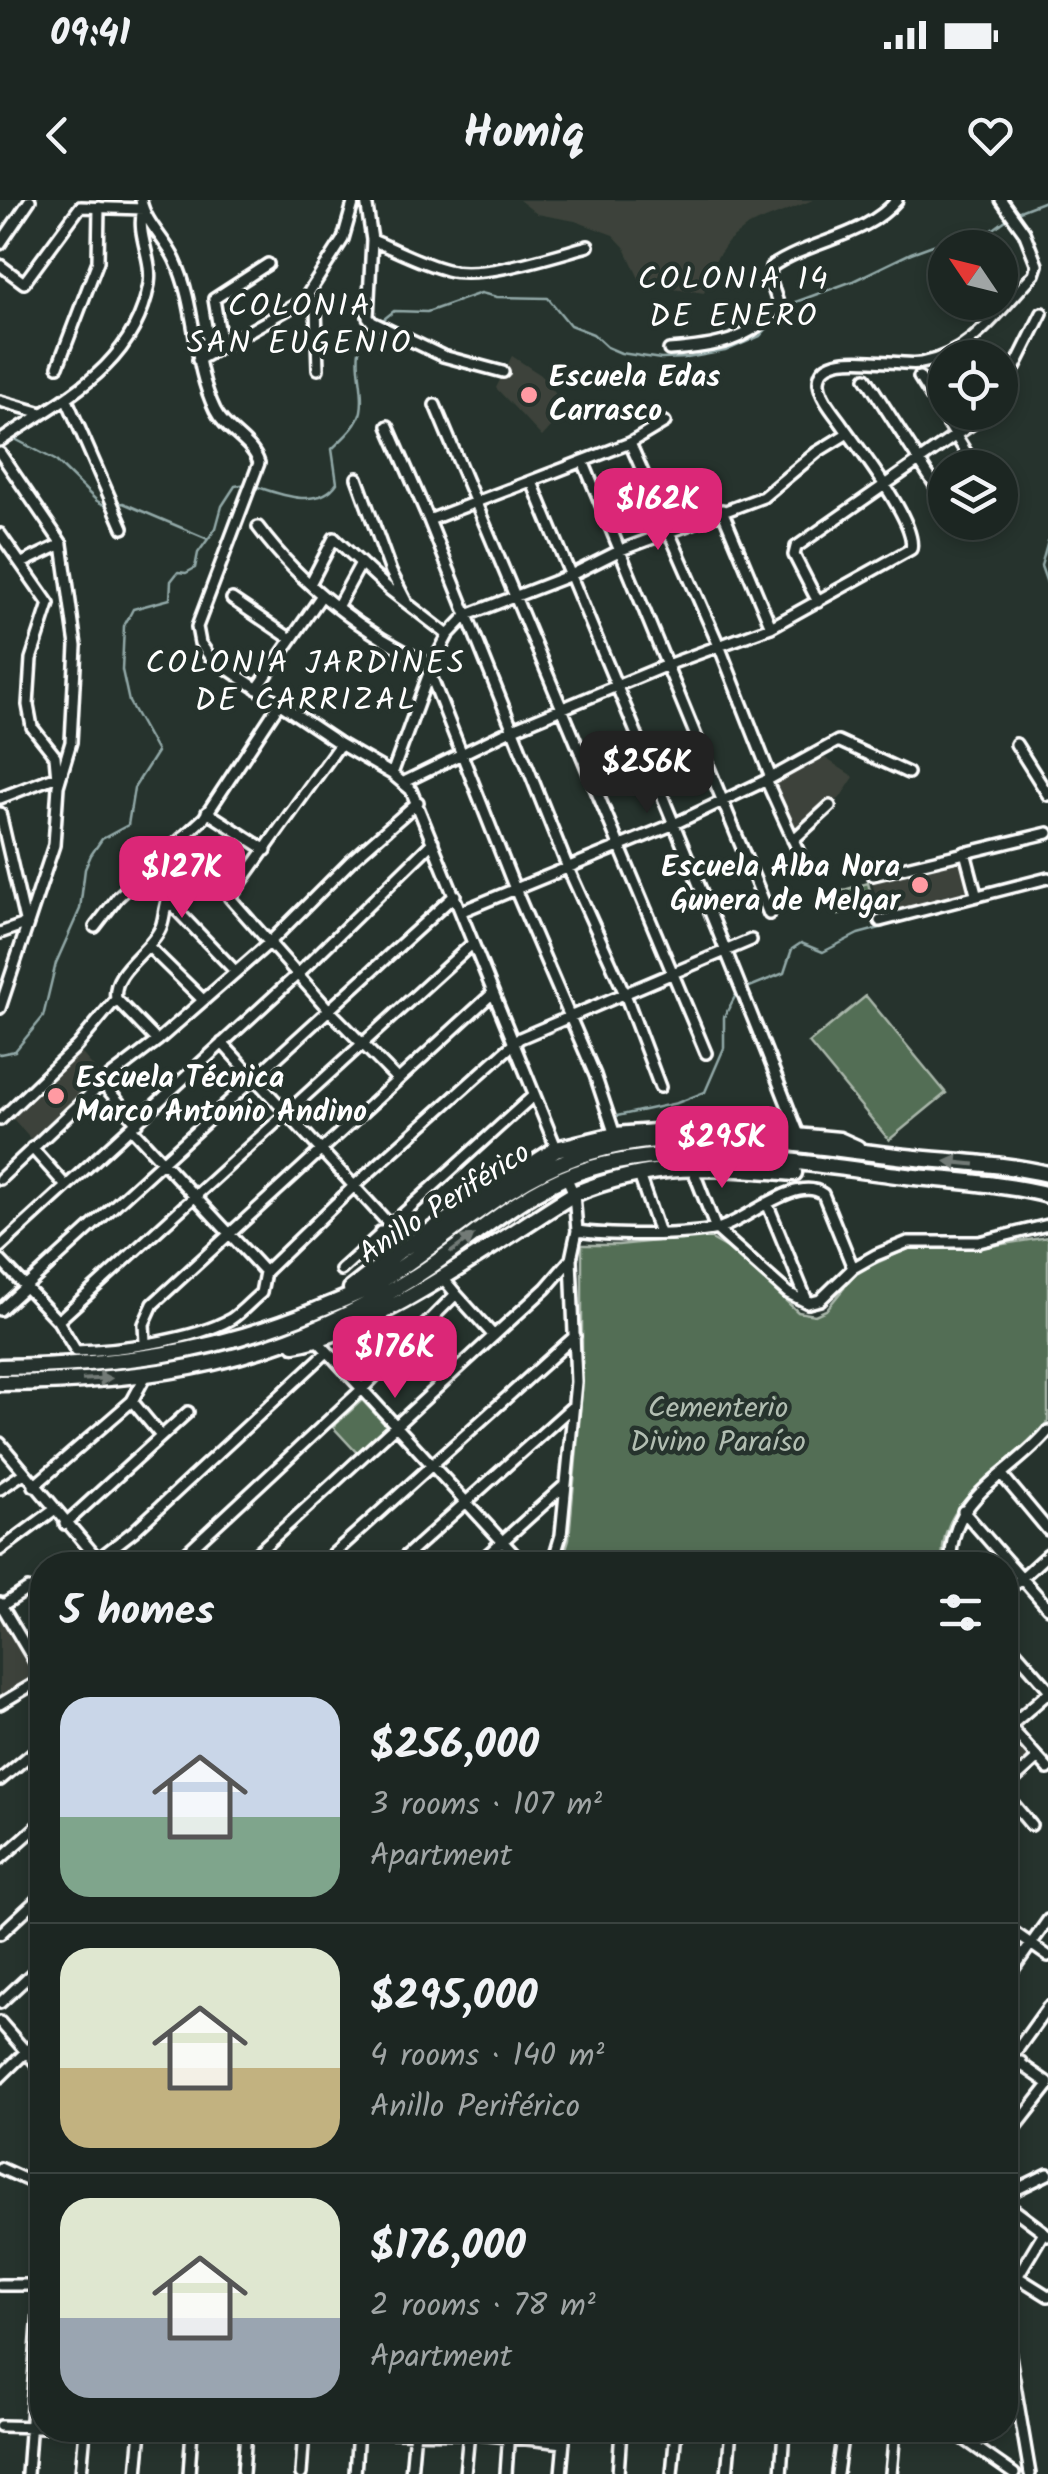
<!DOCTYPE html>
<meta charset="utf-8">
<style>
body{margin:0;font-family:Kalam,sans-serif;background:#252e2a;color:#f1f3f6;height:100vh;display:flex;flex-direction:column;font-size:38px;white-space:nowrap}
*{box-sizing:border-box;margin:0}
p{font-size:32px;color:#a0a5a5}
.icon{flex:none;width:55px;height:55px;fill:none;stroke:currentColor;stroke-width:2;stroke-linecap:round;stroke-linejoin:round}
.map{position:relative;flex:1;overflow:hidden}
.sheet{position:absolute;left:30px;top:1352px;width:988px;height:890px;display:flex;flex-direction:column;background:#1c2622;border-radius:40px;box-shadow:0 5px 15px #0003,0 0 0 2px #3a4340}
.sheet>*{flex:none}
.needle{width:65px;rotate:305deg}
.buttons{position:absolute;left:928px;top:30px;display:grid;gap:20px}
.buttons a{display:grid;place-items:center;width:90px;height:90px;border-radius:50%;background:#1c2622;box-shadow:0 5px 15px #0003,0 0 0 2px #3a4340;font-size:50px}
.price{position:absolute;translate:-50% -85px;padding:0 22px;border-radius:20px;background:#db2777;color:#fff;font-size:32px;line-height:65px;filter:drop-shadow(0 2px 5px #0008)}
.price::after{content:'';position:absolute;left:50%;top:60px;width:30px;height:22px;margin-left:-15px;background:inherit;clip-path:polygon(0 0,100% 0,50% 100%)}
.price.current{background:#222;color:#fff}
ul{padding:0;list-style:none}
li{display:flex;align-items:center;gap:30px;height:250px;padding:0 30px}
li+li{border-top:2px solid #3a4340}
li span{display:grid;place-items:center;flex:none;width:280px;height:200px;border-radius:30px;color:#555}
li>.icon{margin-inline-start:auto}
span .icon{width:120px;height:120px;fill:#fffc;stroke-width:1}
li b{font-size:42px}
h2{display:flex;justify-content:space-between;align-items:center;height:120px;padding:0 30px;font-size:42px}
.status{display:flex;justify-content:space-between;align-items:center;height:70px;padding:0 50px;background:#1c2622;direction:ltr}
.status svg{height:28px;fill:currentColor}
header{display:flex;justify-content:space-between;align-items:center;height:130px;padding:0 30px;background:#1c2622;font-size:45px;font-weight:800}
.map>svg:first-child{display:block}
.built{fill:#3c433a}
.green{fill:#536e55;stroke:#a9b6aa;stroke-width:2.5}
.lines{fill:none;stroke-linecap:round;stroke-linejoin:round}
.stream{stroke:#92a9a8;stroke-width:2.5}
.minor-casing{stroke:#fff;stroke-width:16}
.highway-casing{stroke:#fff;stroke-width:21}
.minor{stroke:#26332d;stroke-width:9}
.highway{stroke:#26332d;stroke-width:14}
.oneway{fill:#727a76}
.poi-dot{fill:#ff9aa2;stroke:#26332d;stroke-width:4}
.labels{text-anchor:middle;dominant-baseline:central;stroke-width:9;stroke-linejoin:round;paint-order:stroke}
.poi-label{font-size:30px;font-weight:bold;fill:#fff;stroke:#26332d;text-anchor:start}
.street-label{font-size:30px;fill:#fff;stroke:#26332d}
.park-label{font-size:30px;fill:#b2beb2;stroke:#26332d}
.neighbourhood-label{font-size:32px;letter-spacing:2.5px;fill:#fff;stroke:#26332d}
</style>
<div class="status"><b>09:41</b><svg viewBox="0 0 49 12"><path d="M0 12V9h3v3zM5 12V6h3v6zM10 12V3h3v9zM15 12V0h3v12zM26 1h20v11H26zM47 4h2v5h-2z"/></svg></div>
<header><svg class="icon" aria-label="back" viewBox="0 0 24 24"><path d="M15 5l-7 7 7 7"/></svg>Homiq<svg class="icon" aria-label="heart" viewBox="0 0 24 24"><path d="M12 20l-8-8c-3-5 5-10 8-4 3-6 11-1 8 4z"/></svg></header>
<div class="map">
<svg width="1048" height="2274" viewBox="0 0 1048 2274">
<rect width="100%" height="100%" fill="#26332d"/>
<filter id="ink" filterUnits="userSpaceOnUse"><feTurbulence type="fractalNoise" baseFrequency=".01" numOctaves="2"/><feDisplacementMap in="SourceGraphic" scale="20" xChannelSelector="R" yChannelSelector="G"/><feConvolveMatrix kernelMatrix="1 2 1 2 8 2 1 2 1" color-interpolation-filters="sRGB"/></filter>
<g filter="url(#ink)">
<path class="built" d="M 519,0 L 813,0 L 748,26 L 728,42 L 711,66 L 704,93 L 641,83 L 625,48 L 613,35 L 575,21 L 537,14 Z
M 512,156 L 541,175 L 561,201 L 552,226 L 542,237 L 496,188 Z
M 819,554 L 854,577 L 840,598 L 832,604 L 830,601 L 794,635 L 770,581 Z
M 961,657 L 969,691 L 881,714 L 871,679 Z
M 78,849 L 103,878 L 33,942 L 9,914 Z
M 0,1411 L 39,1478 L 0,1501 Z
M 1005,1525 L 1033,1557 L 1005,1583 Z"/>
<path class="green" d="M 868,683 L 874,706 L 839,715 L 833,693 Z
M 866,796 L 946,893 L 889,940 L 809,843 Z
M 706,1036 L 731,1050 L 798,1112 L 815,1115 L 826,1110 L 858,1071 L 910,1048 L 977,1048 L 1048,1037 L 1048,1221 C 1013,1268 935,1296 943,1365 L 561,1365 L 569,1339 L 582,1190 L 582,1045 L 618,1045 Z
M 362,1200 L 388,1228 L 359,1255 L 333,1227 Z"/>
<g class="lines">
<path class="stream" d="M 1017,12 L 1048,0
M 379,123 L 394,111 L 427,112 L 481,93 L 497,97 L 548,98 L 570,125 L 593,134 L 607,147 L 621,153 L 661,159 L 687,158 L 725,151 L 760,136 L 790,104 L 853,81 L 911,53 L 933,45 L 984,36 L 1010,17
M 13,238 L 55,260 L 97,301 L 106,306 L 123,303 L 208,339
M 255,286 C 279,294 319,310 337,283 L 332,249 C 343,238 358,226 361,211 C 367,183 345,149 373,128
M 1048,341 L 1041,366 L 1048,386
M 747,788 L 784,773 L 792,749 L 801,743 L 823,752 L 858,734 L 884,727
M 0,854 L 15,851 L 43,817 L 56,763 L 80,709 L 85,669 L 91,655 L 102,639 L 128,625 L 134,588 L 157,552 L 129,502 L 122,470 L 124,426 L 133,409 L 170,399 L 171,381 L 178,372 L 186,373 L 195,368 L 198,353 L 216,328 L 222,306 L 235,286 L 247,284
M 617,916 L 677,903 L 705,892 L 724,848 L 724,817 L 738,791"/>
<defs>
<path id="minor" d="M 141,0 C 145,23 166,40 175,60 C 197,107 192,163 215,210 C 225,231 252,241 259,263 L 197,427 L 200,443 L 210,457 L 340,544 L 392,574 L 411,590 L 557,950
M 366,0 L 372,40 L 368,117 L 372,122 L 443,156 L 503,172
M 372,40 C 396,50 422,64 447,70 C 483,79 551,56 588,46
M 0,44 L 30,0
M 0,65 L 24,83 L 80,7 L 143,9
M 308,95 L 316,108 L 318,169
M 222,147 L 214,99 L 268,64
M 669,150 C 713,147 750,142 779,106 L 770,79 L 771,67 C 811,40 866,37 897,0
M 198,160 L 304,100 L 343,39 L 354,0
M 58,166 L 98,61 L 99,7
M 919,177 L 969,257
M 866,178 L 945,301
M 1000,197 L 1042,113
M 67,200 L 123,328
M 0,201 L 42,213
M 435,205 L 706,853
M 388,226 L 429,320 L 568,668 L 625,794 L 660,887
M 0,241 C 62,199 134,168 149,84 C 153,57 136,36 143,9
M 0,253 L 62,344 L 76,446 L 71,542 L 58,586 L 54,645 L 0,808
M 583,261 L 769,714
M 357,278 L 391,372 L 406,401
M 532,282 C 622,500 714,716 799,935
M 722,310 L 771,427
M 429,320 L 630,243 L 665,222
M 258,327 C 301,385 365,435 432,465
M 0,334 L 49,404 L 31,459 L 28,505 L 32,527 L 55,556 L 57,578
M 22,363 L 62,344
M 310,384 L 334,338 L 390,390 L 448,435
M 232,399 L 291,439
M 818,402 L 794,355 L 796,347 L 989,212
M 337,407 L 361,363
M 429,471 L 515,689 L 595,875 L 615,935
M 257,489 L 322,395
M 340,544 L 230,698 L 329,810 L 397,879
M 1016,544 L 1048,595
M 392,574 L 432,465 L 448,435 L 467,415 L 571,375 L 621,350 L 763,297 L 817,252 L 848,233
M 771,578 L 838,541 L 908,573
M 766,580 L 806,668
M 404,582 L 513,529 L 667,465 L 771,427 L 911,349 C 918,323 858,248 841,223 C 833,212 820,197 819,183 C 818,145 895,167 921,163 C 972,154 1000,109 1034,74 L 1037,65 L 1024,32 L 1001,0
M 0,598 L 57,576
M 207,612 L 266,650
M 0,613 L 25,721
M 793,640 L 830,606
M 965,652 L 976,694
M 873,675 L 1048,633
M 167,700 L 236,772
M 462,711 L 672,625 L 771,578 L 720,448 L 630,243
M 880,721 L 1048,678
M 95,727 L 118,697 L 204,618 L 279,504
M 0,733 L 25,724
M 149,747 L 203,800
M 116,799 C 111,770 151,752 161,727 C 165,717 164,706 169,696 C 181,669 185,667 184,636
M 222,843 L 389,1024
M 102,883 L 137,923
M 0,920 L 77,846 L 116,799 L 157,841
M 131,928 L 265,1072
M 32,948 L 66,986
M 692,967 L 716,1029 L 788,1093 L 808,1103 L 820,1100 L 853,1068 L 876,1055 L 908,1042 L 979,1042 L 1048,1025
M 639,975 L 659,1033
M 0,979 L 102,883 L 157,841 L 269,743 L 351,661 L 418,602
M 767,1003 L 808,1103
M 577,1031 C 609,1036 685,1036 717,1029 C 744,1023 796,974 823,994 L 853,1068
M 380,1032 L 398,1052
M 0,1047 L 298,774 L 433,642
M 0,1060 L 58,1121 L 76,1151 C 119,1150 194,1140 231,1119 C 242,1112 251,1101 261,1093 L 265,1072 L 354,986 L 520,838 L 751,740
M 341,1070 L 534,895
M 456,1094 L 494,1136
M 0,1110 L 455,695
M 58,1121 L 473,743
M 317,1140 L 524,1365
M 145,1142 L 144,1124 L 153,1104 L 493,793
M 132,1201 L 161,1236
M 0,1243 L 103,1365
M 1002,1275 L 1048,1330
M 34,1286 L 132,1201 L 145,1177
M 0,1289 L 24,1273
M 963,1311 L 1048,1408
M 65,1324 L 188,1212
M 0,1350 L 54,1310
M 90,1365 L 134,1331 L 327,1152
M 173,1365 L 361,1190 L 456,1094 L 441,1076
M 244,1365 L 546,1088 L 571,1059
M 321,1365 L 575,1136
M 396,1365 L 573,1206
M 476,1365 L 565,1285
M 552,1365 L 561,1335 L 576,1182 L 571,1059 L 577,1031 L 574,994 L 569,983
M 951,1365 C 948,1296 1009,1277 1048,1231
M 1005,1393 L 1048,1354
M 0,1403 L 42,1474
M 0,1407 L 28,1389
M 1005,1439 L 1048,1488
M 0,1504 L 42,1479
M 1005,1521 L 1038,1558 L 1005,1588
M 1010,1526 L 1048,1493
M 1038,1558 L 1048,1569
M 0,1580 L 42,1545
M 1005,1594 L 1031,1625
M 0,1659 L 42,1622
M 1005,1726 L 1048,1756
M 0,1734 L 42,1695
M 1005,1781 L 1048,1720
M 0,1803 L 42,1764
M 0,1822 L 42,1870
M 1005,1853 L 1048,1883
M 1012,1857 L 1048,1807
M 0,1877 L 42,1836
M 1005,1882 L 1021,1862
M 1005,1941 L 1048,1886
M 0,1968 L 42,1987
M 1005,1995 L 1048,1974
M 1005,2003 L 1048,2035
M 1005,2069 L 1048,2096
M 1017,2077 L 1044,2032
M 0,2085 L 42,2085
M 1005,2126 L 1030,2274
M 0,2226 L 42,2227
M 237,2230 L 469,2233 L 564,2243
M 951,2230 L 1014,2274
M 27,2274 L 41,2085
M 81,2274 L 85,2230
M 137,2274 L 141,2230
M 189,2274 L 192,2230
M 243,2274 L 246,2230
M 301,2274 L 304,2230
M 355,2274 L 358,2230
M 411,2274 L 415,2230
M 465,2274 L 469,2232
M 506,2274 L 509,2230
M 561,2274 L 565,2230
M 618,2274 L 621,2230
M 672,2274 L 676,2230
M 727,2274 L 731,2230
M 781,2274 L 784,2230
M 837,2274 L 843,2230
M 891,2274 L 895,2230"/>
<path id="highway" d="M 351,1089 L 398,1052 L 556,949 L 615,935 L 710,928 L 839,940 L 857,948
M 294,1144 C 379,1130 498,1040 574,994 C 649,962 715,966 794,973
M 0,1167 C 116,1165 209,1155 317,1110 C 338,1101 360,1094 379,1082 C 445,1041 502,983 576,957 C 680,920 799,946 906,957 C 952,962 1002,963 1048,974
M 0,1183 C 155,1182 277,1163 411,1079 C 467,1045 513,996 576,973 C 675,937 803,964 906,976 C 952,981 1002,983 1048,995"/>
</defs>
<use href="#minor" class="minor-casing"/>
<use href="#highway" class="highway-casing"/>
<use href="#minor" class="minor"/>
<use href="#highway" class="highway"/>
</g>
<defs><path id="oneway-solid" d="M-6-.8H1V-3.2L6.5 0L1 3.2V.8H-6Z" transform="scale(2.5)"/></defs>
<g class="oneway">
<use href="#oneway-solid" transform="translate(960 963) rotate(-174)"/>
<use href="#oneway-solid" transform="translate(462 1044) rotate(-37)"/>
<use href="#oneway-solid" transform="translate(97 1179) rotate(-3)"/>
</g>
</g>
<g class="poi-dot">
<circle cx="529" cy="195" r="10"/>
<circle cx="920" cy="685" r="10"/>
<circle cx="56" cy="896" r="10"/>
</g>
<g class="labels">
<g class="poi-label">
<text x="549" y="178">Escuela Edas<tspan x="549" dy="34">Carrasco</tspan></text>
<text x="900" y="668" text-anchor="end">Escuela Alba Nora<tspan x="900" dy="34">Gunera de Melgar</tspan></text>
<text x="76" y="879">Escuela Técnica<tspan x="76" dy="34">Marco Antonio Andino</tspan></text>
</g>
<g class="street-label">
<text transform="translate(445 1004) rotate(-33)">Anillo Periférico</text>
</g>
<g class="park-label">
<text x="718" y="1209">Cementerio<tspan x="718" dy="34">Divino Paraíso</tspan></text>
</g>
<g class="neighbourhood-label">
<text x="734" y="80">COLONIA 14<tspan x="734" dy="37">DE ENERO</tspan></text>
<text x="300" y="107">COLONIA<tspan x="300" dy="37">SAN EUGENIO</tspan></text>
<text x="306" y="464">COLONIA JARDINES<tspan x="306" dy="37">DE CARRIZAL</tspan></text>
</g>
</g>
</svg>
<div class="buttons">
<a><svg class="needle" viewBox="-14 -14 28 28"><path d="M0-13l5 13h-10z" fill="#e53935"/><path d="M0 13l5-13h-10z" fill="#a0a5a5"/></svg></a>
<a><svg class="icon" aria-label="locate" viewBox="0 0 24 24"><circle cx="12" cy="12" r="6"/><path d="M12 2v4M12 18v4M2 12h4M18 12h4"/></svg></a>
<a><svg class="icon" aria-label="layers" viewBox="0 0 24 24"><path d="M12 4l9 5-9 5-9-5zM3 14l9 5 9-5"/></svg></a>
</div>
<b class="price" style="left:658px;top:353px">$162K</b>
<b class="price current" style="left:647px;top:616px">$256K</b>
<b class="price" style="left:182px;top:721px">$127K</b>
<b class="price" style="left:722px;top:991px">$295K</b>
<b class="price" style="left:395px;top:1201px">$176K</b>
<section class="sheet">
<h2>5 homes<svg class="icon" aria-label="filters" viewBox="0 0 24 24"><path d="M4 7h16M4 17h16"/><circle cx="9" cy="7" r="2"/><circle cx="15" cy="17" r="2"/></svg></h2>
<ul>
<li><span style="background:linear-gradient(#c9d6e8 60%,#7fa58c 0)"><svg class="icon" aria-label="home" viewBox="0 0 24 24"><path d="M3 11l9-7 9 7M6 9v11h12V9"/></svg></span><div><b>$256,000</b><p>3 rooms · 107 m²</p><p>Apartment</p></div></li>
<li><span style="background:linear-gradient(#dfe7d0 60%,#c2b280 0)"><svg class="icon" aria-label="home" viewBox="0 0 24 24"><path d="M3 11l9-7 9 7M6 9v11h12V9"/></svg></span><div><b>$295,000</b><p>4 rooms · 140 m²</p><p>Anillo Periférico</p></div></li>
<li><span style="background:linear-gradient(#dfe7d0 60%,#9aa5b1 0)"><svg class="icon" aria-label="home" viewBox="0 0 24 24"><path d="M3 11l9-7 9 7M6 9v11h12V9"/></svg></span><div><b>$176,000</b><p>2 rooms · 78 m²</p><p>Apartment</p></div></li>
</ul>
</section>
</div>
